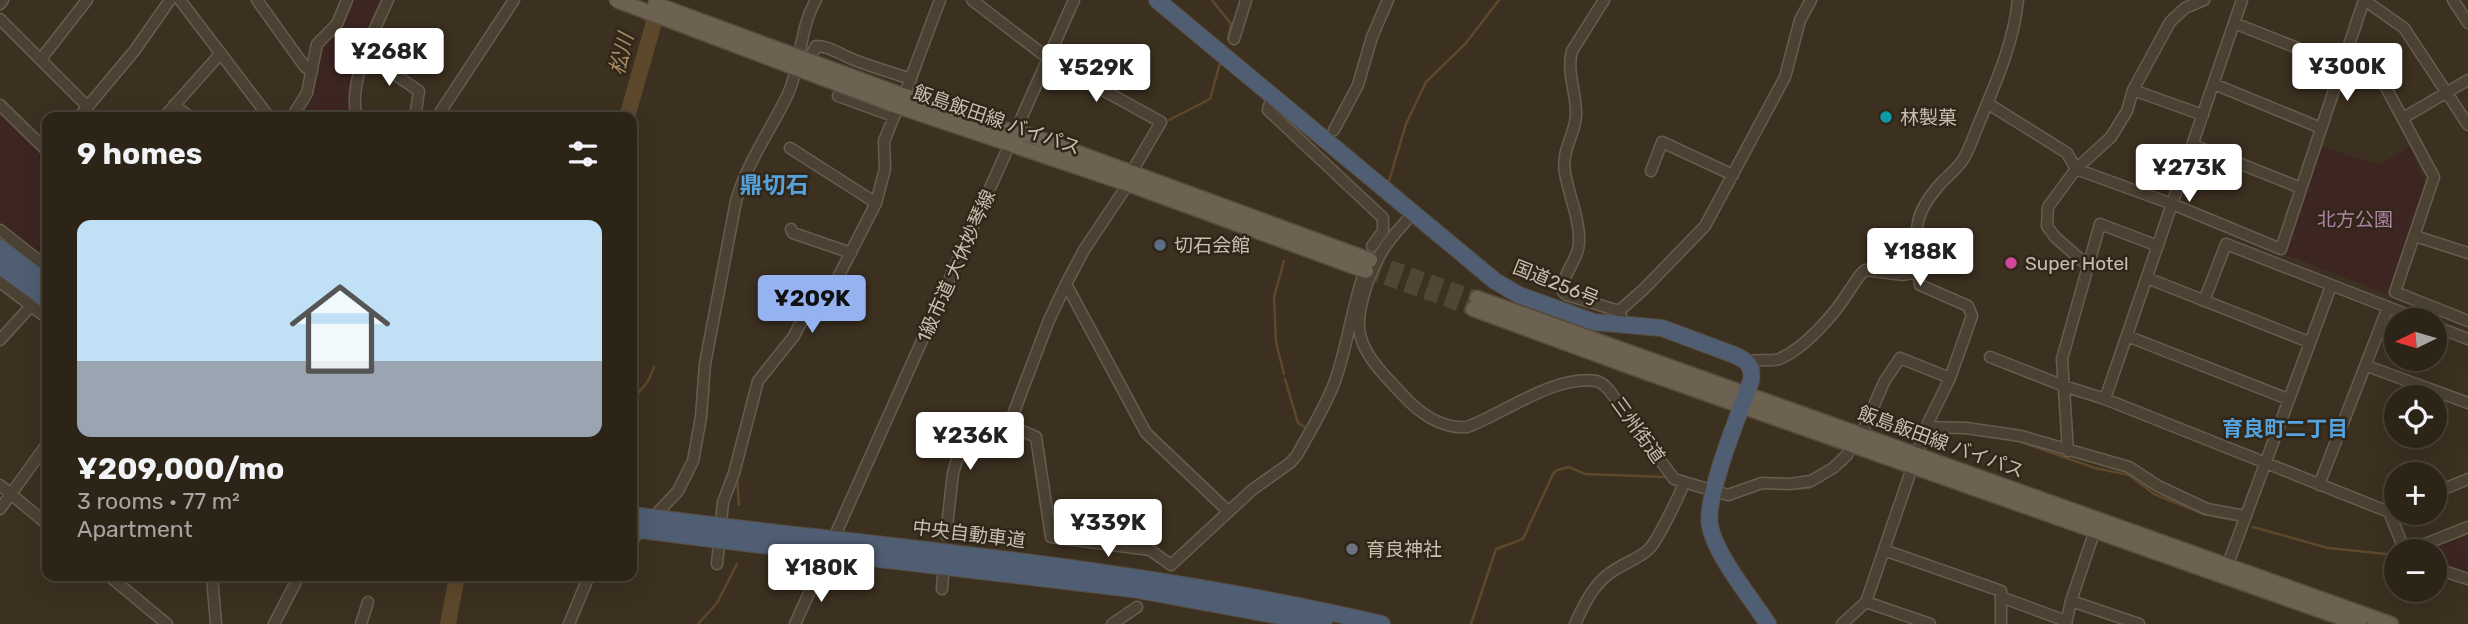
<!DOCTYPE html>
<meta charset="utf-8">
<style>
body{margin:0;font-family:Rubik,"Noto Sans JP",sans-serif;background:#352c21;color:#f1f3f6;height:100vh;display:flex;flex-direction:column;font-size:26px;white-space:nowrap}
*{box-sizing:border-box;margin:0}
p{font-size:23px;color:#a7a4a2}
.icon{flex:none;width:38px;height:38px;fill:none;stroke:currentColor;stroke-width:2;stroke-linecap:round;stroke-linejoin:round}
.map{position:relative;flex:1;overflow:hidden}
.drawer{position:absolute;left:42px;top:112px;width:595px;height:469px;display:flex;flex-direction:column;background:#2d2418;border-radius:14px;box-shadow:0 7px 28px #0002,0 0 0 2px #484137}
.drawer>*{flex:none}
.needle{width:46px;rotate:265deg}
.fabs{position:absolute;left:2384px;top:308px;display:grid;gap:14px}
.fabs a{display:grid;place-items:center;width:63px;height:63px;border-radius:50%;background:#2d2418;box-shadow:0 7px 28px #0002,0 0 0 2px #484137;font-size:35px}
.price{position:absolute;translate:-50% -60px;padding:0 16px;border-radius:7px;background:#fff;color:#222;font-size:23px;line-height:46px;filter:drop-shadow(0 2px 4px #0008)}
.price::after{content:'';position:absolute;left:50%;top:42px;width:21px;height:16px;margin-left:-10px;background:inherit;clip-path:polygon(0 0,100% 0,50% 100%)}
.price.current{background:#95b2f1;color:#111}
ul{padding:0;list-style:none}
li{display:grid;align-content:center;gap:14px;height:371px;padding:0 35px}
li span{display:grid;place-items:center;height:217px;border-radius:14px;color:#555}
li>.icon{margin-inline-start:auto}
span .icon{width:126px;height:126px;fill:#fffc;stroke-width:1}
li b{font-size:30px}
h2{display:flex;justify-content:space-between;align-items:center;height:84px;padding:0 35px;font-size:30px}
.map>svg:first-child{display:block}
.green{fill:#3d2522}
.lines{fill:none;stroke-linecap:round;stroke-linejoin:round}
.stream{stroke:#5d482c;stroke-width:2.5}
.river{stroke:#5d482c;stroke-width:16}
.major-tunnel{stroke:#514535;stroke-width:14;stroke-dasharray:14 7;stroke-linecap:butt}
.minor-casing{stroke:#675d4f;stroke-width:13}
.major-casing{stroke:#554c3d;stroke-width:17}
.highway-casing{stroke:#574d3f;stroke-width:18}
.minor{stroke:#4c4234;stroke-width:10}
.major{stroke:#6d6152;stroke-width:14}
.highway{stroke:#505e73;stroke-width:16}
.major-bridge-casing{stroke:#554c3d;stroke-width:17;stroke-linecap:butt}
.highway-bridge-casing{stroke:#574d3f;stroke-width:18;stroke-linecap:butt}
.major-bridge{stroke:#6d6152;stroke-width:14}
.highway-bridge{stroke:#505e73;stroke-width:16}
.culture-dot{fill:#0f9aa8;stroke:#312719;stroke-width:2.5}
.service-dot{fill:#5c6f8a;stroke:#312719;stroke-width:2.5}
.hotel-dot{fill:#d1479c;stroke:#312719;stroke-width:2.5}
.worship-dot{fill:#6b7280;stroke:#312719;stroke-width:2.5}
.labels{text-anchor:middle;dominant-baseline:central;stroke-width:5;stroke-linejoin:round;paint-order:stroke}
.poi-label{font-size:19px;fill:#c8bfaf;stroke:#312719;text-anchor:start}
.street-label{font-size:19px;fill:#c8bfaf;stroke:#312719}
.park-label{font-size:19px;fill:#b083a5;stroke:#312719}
.water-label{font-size:21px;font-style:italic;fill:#ab8d65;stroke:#312719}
.neighbourhood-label{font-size:21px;font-weight:bold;fill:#55a2dd;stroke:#312719}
.quarter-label{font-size:23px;font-weight:bold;fill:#55a2dd;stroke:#312719}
</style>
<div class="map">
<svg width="2468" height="624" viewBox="0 0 2468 624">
<rect width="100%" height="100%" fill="#3c3020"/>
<path class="green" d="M 353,0 L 383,0 L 350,85 L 350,117 L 306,117 L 304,114 L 311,98 L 323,47 L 340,27 Z
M 0,112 L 47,158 L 47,260 L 0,224 Z
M 2322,147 L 2379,165 L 2410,147 L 2426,186 L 2387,294 L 2283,253 Z
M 2468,535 L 2468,573 L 2434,561 L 2434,551 L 2426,551 Z"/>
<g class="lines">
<path class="stream" d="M 1212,0 L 1231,24 L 1228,39
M 915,83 L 921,66
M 247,96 L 262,117
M 1169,120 L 1210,99 L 1220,63
M 1389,181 L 1406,124 L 1426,82 L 1466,43 L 1499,0
M 802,330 L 811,319
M 1284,374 L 1276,342 L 1274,297 L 1284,261
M 1285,379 L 1298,423 L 1306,428
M 632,401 L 648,381 L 654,367
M 2015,440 L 2095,468 L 2129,475 L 2154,494 L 2203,514 L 2234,520
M 1839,469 L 1846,464
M 737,477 L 739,505
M 1778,489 L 1809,488 L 1834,473
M 2253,527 L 2328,548 L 2396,555
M 2438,544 L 2465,534
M 564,624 L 583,576
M 698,624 L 717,603 L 737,564
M 1471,624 L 1496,549 L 1523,539 L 1553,474 L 1557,470 L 1569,467 L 1585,474 L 1666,477"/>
<path class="river" d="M 627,117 L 653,26 L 656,1
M 448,624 L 457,576"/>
<path class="major-tunnel" d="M 1370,260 L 1477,298
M 1366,271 L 1473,309"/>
<defs>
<path id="minor" d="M 180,0 L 269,117
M 257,0 L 305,67 L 312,71
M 972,0 L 1054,63 L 1161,122 L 1131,173
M 1604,0 L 1572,51 C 1566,72 1577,94 1576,115 C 1575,136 1561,149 1565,173 C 1569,196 1580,219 1579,242 C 1579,260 1560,276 1563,292 L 1567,295 L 1619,311 L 1625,326
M 2364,0 L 2404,28 L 2468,125
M 2453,0 L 2468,23
M 0,4 L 3,0
M 0,19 L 88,107
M 2234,23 L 2383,82 L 2434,177 L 2395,292 L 2468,321
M 1234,39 L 1246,0
M 41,59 L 87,0
M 363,60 L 384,67 L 419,91 L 415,117
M 806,66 L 816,46 C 830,46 839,54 852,59 C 871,67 891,72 911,79
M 2214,84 L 2321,128
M 2133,90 L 2203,115
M 838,96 L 893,116
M 904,96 L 940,0
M 1272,96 L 1268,110 L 1383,218 L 1383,231 L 1372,246
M 1987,103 L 2067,153 L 2076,169 L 2172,204 L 2281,249 L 2364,0
M 0,105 L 47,151
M 174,105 L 190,117
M 79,117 L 135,50 L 170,0
M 164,117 L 221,53
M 292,117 L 307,93 L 317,44 L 337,24 L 347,0
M 357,117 C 347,85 374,30 388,0
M 437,117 L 514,0
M 2403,118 L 2468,80
M 1334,130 L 1358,85 L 1372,37 L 1388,0
M 2193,145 L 2301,188
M 790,148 L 876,203
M 1651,171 L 1662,142 L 1733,175
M 1412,214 C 1403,225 1393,235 1385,247 C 1371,267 1353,315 1361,338 C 1367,359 1387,378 1402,394 C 1418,412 1441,429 1467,427 C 1503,414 1556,374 1596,381 C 1602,382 1605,386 1609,390 L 1674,479 L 1728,495 L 1762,483 L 1789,484 L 1811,481 L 1833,468 L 1847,455 L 1851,445
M 791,229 L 793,233 L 851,253
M 0,230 L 47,267
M 2415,236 L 2468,253
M 2087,265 L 2055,237 L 2047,226 L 2048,207 L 2076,169 L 2111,137 L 2127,111 L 2133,90 L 2170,22 L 2185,8 L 2204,0
M 2147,278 L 2309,342
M 0,282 L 47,318
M 1066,284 L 1146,433 L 1228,511
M 2204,301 L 2226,244 L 2421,320
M 1619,311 L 1644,289 L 1705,226 L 1785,77 L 1800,20 L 1811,0
M 2434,326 L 2468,339
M 2127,336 L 2288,399
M 0,340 L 31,306
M 1990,357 L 2064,386 L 2105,399 L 2389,512 L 2405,551
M 1748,362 C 1759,358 1772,362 1779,359 C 1804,349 1835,314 1849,291 C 1855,283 1857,277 1865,270 L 1903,275 L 1918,272 C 1916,230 1911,216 1942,182 C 1950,174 1958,168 1964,158 C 1970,148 1974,135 1979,123 C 1995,85 2014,42 2018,0
M 2367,366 L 2468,403
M 2105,399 L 2242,0
M 1009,425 L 1036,437 L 1051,537 L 1150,550 L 1171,565 L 1252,490 L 1290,463 L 1297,455 C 1310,431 1326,406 1335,381 C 1347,347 1351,313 1362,279
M 1926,427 L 1950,378
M 1864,429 L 1884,382 L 1900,358 L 1950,378 L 1972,316 L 1968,306 L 1920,285 L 1918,272
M 2068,451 L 2062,359 L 2100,224 L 2158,246
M 0,485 L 47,524
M 2319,485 L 2388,307
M 2434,493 L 2468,479
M 0,509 L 47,444
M 837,531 L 1074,0
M 946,535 L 953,473 L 957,460 L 966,451 L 1009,425 L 1049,320 L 1066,284 L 1084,250 L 1128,184
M 632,540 L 678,491 L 693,461 L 701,417 L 705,364 L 736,201 C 747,162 771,130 788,94 C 802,63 799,29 816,0
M 2403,549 L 2415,548 L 2468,527
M 1884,550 L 2001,591 L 2001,624
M 717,564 L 723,502 L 734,473 L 758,381 L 794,336 L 801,322 L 831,291 L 876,203 L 885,169 L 884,141 L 898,107
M 2434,568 L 2468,579
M 2225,572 L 2331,286
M 109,576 L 167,624
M 212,576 L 216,624
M 942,589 L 943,576
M 2001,597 L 2066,621
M 2071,601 L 2139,624
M 1866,602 L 1930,624
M 274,624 L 299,576
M 361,624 L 368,602
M 569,624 L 589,576
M 795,624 L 819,571
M 1112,624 L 1137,607
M 1575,624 C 1585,602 1595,581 1616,569 C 1627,562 1640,558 1649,549 C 1658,540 1679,496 1684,483
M 1842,624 L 1866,602 L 1926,427 L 1966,428 L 2021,436 L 2129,467 L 2158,486 L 2207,509 L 2245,516
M 2066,624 L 2071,601 L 2096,527"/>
<path id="major" d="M 899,94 L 1002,129 L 1029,135 L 1370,260
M 894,105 L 1128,184 L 1366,271
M 1477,298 L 2391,624
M 1473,309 L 1645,372 L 2359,624"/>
<path id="highway" d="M 1157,0 L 1495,281 L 1519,295 L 1594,322 L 1662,328 L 1737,356 C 1749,362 1753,368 1751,381 C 1740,412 1704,498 1710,526 C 1716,556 1751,598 1768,624
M 0,248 L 47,283
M 0,266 L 47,300
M 736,528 C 953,553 1169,574 1382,624
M 736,542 L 1132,589 L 1324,624"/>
</defs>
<use href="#minor" class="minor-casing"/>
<use href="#major" class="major-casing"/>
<use href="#highway" class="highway-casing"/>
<use href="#minor" class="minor"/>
<use href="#major" class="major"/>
<use href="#highway" class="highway"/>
<defs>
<path id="major-bridge" d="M 616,0 L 894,105
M 655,4 L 899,94"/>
<path id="highway-bridge" d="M 632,515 L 736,528
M 632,529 L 736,542"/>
</defs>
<use href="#major-bridge" class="major-bridge-casing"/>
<use href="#highway-bridge" class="highway-bridge-casing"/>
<use href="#major-bridge" class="major-bridge"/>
<use href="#highway-bridge" class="highway-bridge"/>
</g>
<circle class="culture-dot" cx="1886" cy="117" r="7"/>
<circle class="service-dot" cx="1160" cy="245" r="7"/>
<circle class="hotel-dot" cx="2011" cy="263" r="7"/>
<circle class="worship-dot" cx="1352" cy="549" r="7"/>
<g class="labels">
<g class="poi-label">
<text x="1900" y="117">林製菓</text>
<text x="1174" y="245">切石会館</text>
<text x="2025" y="263">Super Hotel</text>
<text x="1366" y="549">育良神社</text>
</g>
<g class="street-label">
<text transform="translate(997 120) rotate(19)">飯島飯田線 バイパス</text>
<text transform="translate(956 266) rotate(-66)">1級市道 大休妙琴線</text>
<text transform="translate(1556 283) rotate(22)">国道256号</text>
<text transform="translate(1638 430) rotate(54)">三州街道</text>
<text transform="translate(1941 442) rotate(20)">飯島飯田線 バイパス</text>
<text transform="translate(969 534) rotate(7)">中央自動車道</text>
</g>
<g class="park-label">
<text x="2355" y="219">北方公園</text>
</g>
<g class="water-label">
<text transform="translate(621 54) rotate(-76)">松川</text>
</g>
<g class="neighbourhood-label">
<text x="2285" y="428">育良町二丁目</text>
</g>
<g class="quarter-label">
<text x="774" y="185">鼎切石</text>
</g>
</g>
</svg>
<div class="fabs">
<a><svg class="needle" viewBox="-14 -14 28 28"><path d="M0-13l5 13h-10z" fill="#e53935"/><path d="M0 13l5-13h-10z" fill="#a7a4a2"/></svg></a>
<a><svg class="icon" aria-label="locate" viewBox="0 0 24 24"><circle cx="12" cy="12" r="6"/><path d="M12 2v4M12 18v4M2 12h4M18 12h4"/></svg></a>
<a>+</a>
<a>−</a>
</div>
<b class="price" style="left:389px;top:88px">¥268K</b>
<b class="price" style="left:2347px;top:103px">¥300K</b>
<b class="price" style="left:1096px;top:104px">¥529K</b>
<b class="price" style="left:2189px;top:204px">¥273K</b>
<b class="price" style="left:1920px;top:288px">¥188K</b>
<b class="price current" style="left:812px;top:335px">¥209K</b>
<b class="price" style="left:970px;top:472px">¥236K</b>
<b class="price" style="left:1108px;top:559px">¥339K</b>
<b class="price" style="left:821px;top:604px">¥180K</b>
<section class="drawer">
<h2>9 homes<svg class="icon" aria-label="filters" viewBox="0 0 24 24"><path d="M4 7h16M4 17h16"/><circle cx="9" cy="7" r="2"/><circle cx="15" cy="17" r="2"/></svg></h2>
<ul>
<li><span style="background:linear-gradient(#bfe0f5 65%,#9aa5b1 0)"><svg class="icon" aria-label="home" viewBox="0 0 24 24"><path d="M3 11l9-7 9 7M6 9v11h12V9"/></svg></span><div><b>¥209,000/mo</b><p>3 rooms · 77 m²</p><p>Apartment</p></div></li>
</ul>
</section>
</div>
